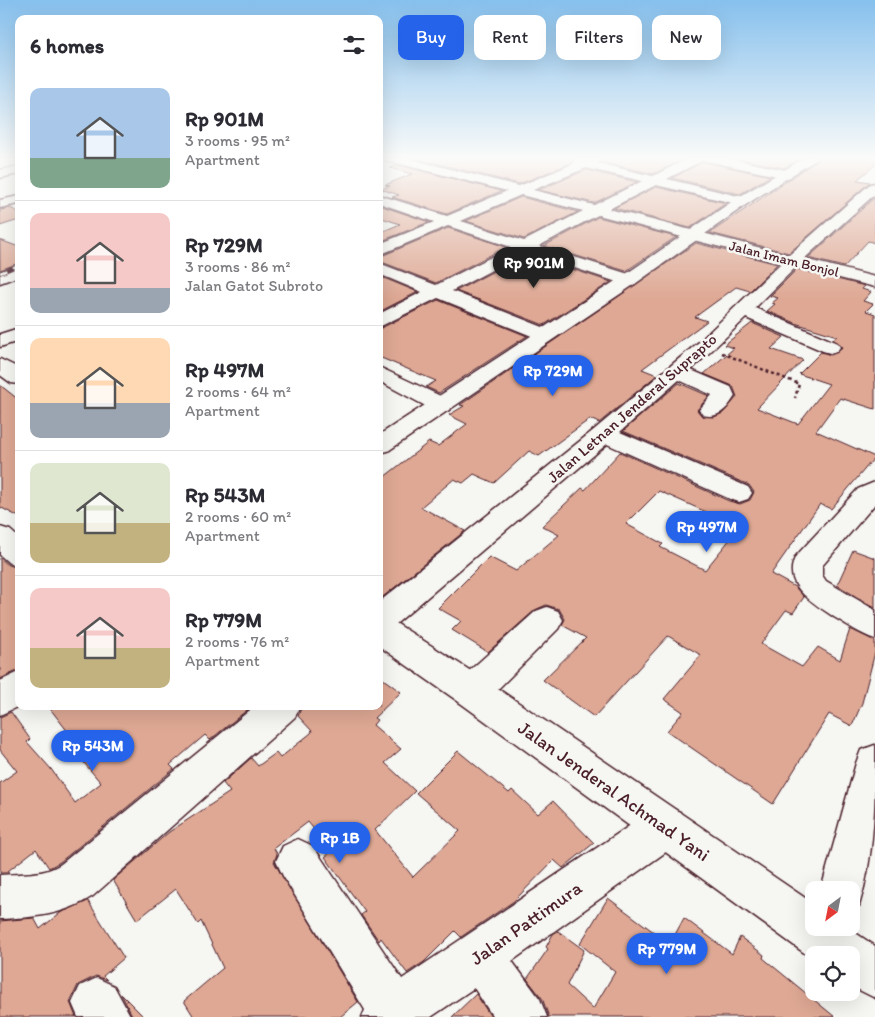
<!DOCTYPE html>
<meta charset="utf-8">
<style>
body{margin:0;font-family:Itim,sans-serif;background:#f7f7f7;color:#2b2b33;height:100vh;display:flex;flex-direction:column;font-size:19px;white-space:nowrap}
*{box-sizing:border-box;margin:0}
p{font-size:16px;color:#7c7c81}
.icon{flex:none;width:28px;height:28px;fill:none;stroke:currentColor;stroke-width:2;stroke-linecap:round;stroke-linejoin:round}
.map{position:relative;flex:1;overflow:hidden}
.drawer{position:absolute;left:15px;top:15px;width:368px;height:695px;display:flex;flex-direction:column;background:#fff;border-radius:10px;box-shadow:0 5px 20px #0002}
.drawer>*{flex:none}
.banner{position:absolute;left:398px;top:15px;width:402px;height:45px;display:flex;gap:10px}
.needle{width:32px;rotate:212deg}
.tools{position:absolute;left:805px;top:881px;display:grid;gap:10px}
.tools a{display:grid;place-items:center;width:55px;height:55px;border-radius:10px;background:#fff;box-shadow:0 5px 20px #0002;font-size:25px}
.price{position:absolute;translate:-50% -42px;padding:0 11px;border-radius:18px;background:#2563eb;color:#fff;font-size:16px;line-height:32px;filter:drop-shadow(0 1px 2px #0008)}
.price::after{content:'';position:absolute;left:50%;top:30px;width:15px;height:11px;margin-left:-8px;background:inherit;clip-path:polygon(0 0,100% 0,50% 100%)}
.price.selected{background:#222;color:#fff}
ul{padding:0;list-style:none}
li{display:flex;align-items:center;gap:15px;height:125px;padding:0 15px}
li+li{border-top:1px solid #e1e1e2}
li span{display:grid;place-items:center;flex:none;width:140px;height:100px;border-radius:10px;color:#555}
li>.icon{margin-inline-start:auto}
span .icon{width:60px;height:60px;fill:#fffc;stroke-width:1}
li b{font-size:21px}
h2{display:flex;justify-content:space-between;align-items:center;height:60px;padding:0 15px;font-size:21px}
.pill{padding:0 18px;border-radius:10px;background:#fff;box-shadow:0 5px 20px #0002;font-size:18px;line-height:45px}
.pill.selected{background:#2563eb;color:#fff}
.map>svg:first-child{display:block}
.building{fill:#dea894;stroke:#4a1f2b;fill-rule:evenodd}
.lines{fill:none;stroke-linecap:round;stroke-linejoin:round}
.minor-casing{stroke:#4a1f2b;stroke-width:3}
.major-casing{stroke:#4a1f2b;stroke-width:3}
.path{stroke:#4a1f2b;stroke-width:2.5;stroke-dasharray:3 3;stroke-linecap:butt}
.minor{fill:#f6f6f2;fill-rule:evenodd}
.major{fill:#f6f6f2;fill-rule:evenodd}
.rail-casing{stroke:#4a1f2b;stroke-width:4}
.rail{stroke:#f6f6f2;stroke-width:2.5;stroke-dasharray:7;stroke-linecap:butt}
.labels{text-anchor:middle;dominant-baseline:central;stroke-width:5;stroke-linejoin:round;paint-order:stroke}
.far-street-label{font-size:14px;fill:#4a1f2b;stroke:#f6f6f2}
.street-label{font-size:16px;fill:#4a1f2b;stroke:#f6f6f2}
.near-street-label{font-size:19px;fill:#4a1f2b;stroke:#f6f6f2}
</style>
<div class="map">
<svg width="875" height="1017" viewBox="0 0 875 1017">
<rect width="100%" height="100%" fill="#f6f6f2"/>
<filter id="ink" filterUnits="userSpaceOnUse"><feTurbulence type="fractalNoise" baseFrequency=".02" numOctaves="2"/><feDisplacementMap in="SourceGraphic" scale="10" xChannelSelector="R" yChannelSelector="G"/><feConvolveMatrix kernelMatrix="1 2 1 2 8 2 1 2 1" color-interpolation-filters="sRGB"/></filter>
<g filter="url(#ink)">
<path class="building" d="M 427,157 L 577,157 L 573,158 L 571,163 L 519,184 L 419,159 Z
M 608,157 L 688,157 L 653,174 L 602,162 Z
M 729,157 L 803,157 L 784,168 Z
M 822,157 L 875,157 L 875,165 L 857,180 L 870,182 L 789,253 L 710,233 Z
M 703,162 L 770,176 L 740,194 L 672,178 Z
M 398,165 L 501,191 L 447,214 L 392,197 L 399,195 L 381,189 L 390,186 L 385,185 L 412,174 L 390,168 Z
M 586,170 L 637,182 L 594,203 L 539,190 Z
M 656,187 L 726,203 L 690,228 L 614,208 Z
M 521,197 L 578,212 L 524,239 L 466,221 Z
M 875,197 L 875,243 L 868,241 L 844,267 L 808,258 Z
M 379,205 L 429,222 L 379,242 L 379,233 L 400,224 L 379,217 Z
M 10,208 L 19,212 L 19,220 L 0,226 L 0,210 Z
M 598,217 L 676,237 L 626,271 L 544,246 Z
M 448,228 L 506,247 L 436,283 L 379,261 L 379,257 Z
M 0,240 L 19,247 L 19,263 L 0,270 Z
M 696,243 L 777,264 L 750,291 L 736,287 L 695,317 L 707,321 L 642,369 L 657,375 L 599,423 L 590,419 L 539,456 L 529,451 L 494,483 L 474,474 L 463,483 L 454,479 L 421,507 L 465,531 L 379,600 L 379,481 L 429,442 L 438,446 L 467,424 L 449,415 L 464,406 L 460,405 Z
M 526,254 L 611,282 L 544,325 L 456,291 Z
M 797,269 L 865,286 L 862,289 L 871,292 L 863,301 L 873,304 L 866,311 L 875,314 L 875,409 L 840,398 L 816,431 L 875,457 L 831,509 L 820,504 L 771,574 L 795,587 L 804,597 L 793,613 L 786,610 L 761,644 L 802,667 L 818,647 L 840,660 L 850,629 L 875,641 L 875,652 L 862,703 L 852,726 L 829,714 L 773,804 L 667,731 L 683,712 L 664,699 L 701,655 L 668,636 L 594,717 L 543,680 L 586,638 L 562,625 L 565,619 L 559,609 L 546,605 L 535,610 L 488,652 L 452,630 L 461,621 L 438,608 L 489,557 L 516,571 L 559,535 L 542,526 L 582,488 L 585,490 L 620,452 L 729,501 L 740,504 L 750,500 L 754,492 L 749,485 L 623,431 L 679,383 L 709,396 L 697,410 L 702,416 L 714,417 L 723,413 L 737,397 L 733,386 L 704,374 L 734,348 L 724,345 L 752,323 L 784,337 L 771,349 L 803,360 L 757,408 L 798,424 L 829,384 L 799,374 L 821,352 L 831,355 L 838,352 L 842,347 L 833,339 L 837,336 L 798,324 L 767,311 L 775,304 L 772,303 L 778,298 L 770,296 ZM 659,491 L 740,527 L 705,570 L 660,547 L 663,544 L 626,524 Z
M 379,276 L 418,292 L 379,312 Z
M 438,300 L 527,336 L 439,393 L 426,387 L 436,381 L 379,357 L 379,329 Z
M 0,385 L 19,400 L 19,517 L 0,507 Z
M 853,550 L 875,558 L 875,608 L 837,585 Z
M 0,558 L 8,565 L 19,568 L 19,670 L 0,679 Z
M 379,676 L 401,692 L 374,718 L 377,720 L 373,725 L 401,749 L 385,763 L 415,791 L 375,830 L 413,877 L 460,831 L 416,793 L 458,751 L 509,793 L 512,790 L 538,814 L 553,801 L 594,843 L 563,868 L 554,860 L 514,901 L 461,937 L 455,931 L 424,962 L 407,973 L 381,938 L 379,941 L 361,915 L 365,912 L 325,857 L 332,851 L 308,822 L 274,848 L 277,854 L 274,862 L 358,1002 L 340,1017 L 194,1017 L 184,1001 L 223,968 L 201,921 L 198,924 L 176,889 L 137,920 L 113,880 L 169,832 L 230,792 L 223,783 L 251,758 L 258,766 L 276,753 L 280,758 L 311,733 L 312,731 L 298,716 L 302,706 L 379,706 Z
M 48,706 L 252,706 L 210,740 L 205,735 L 170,765 L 174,769 L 60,862 L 49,868 L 36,849 L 8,871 L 9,873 L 0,873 L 0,783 L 17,771 L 0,750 L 0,717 L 11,712 L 30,739 L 27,742 L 51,769 L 75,803 L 101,783 L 70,746 L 79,746 Z
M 608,898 L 670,944 L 684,918 L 732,954 L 740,937 L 764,955 L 763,958 L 835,1017 L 549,1017 L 542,998 L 527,979 L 548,949 L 546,947 L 553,934 L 558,931 L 584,950 L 567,985 L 593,1009 L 615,972 L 580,944 Z
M 88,901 L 124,958 L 103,976 L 107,980 L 96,976 L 78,985 L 70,1002 L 76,1017 L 0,1017 L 0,921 L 34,918 L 40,929 L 60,913 Z
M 121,994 L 144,1017 L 133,1017 Z
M 476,994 L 491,1017 L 452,1017 Z"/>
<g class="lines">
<defs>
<path id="minor" d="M 383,157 L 402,157 L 519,186 L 573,164 L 574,159 C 584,157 595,157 606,157 L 597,163 L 653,176 L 691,157 L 721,157 L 786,170 L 792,174 L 791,177 L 786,178 L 703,160 L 667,179 L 747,198 L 749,201 L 747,204 L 742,205 L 656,185 L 609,209 L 789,255 L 870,184 L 875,183 L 875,194 L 804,259 L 875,277 L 875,287 L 796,267 L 755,308 L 837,343 L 840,347 L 837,351 L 830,353 L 823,351 L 746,318 L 691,370 L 731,387 L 735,396 C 727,409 719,419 703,415 L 699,410 L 712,395 L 679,380 L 620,432 L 748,487 L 752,493 L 748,499 L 739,502 L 730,499 L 607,444 L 390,629 L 379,633 L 379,602 L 595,429 L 699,342 L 781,263 L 598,215 L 539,246 L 635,276 L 638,280 L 635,284 L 623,284 L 526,252 L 452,291 L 553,331 L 556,335 L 553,339 L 539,339 L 438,298 L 379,327 L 379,314 L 422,292 L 379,274 L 379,263 L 436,285 L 511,247 L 448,226 L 379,255 L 379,244 L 434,222 L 379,203 L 379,195 L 447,216 L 507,191 L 385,160 ZM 586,168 L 642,181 L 594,205 L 533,190 ZM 521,195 L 583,211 L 524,241 L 461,221 Z
M 19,166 L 19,174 L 0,178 L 0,170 Z
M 19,196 L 19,204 L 0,208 L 0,200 Z
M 19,265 L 19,276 L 0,283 L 0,272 Z
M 19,328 L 19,341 L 0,347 L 0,334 Z
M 379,367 L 449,400 L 452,405 L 449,410 L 441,412 L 433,410 L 379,381 Z
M 875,482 L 875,504 L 822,566 L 822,575 L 826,581 L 875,610 L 875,639 C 860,634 848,625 834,617 C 814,603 780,585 796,556 L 858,489 Z
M 0,527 L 10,530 L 19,538 L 19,566 L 9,563 L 0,555 Z
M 547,607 L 558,611 L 563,620 L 558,629 L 485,702 L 472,706 L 459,702 L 454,691 L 459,680 L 536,611 Z
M 19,672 L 19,706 L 0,715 L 0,681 Z
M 255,706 L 300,706 L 295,717 L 93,896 C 61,916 36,917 0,919 L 0,875 C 21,873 43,876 61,864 Z
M 875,745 C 875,800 875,854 859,906 L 851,909 L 851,890 L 821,890 L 856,763 L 861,750 Z
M 665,806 L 680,812 L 686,827 L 680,842 L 512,961 L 540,999 L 547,1017 L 493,1017 L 474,988 L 431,1017 L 362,1017 L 365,1010 L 283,876 L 276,861 L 283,846 L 298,839 L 313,846 L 402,979 L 650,812 Z
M 97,978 L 114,986 L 131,1017 L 78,1017 L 72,1003 L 80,986 Z"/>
<path id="major" d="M 806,157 L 820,157 L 747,204 L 635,284 L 388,451 L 379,453 L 379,435 L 623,276 L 737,198 Z
M 0,359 L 19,368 L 19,384 L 11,383 L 0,375 Z
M 379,616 L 391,620 L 485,680 L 814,904 L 814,928 L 848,928 L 875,946 L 875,998 L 851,986 L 851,955 L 814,955 L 814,960 L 459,702 L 379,646 Z"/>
</defs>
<use href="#minor" class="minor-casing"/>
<use href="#major" class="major-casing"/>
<path class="path" d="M 722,353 L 799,384 L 795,398"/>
<use href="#minor" class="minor"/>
<use href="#major" class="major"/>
<defs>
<path id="rail" d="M 0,273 L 19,265"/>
</defs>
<use href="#rail" class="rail-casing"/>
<use href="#rail" class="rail"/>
</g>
</g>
<linearGradient id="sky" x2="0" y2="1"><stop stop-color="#86c0ed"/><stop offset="0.53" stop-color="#fbfbf9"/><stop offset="1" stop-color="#fbfbf9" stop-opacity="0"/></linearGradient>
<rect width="875" height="299" fill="url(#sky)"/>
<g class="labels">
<g class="far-street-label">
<text transform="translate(784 259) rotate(14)">Jalan Imam Bonjol</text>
</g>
<g class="street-label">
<text transform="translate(632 408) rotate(-41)">Jalan Letnan Jenderal Suprapto</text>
</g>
<g class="near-street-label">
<text transform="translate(614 791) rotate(35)">Jalan Jenderal Achmad Yani</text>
<text transform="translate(526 923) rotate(-35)">Jalan Pattimura</text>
</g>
</g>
</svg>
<div class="tools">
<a><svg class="needle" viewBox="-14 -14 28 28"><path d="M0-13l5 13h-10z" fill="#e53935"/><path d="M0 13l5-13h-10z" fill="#7c7c81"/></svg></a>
<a><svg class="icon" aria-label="locate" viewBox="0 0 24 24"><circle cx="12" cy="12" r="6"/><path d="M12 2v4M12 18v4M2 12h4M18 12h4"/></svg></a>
</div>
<b class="price selected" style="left:534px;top:289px">Rp 901M</b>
<b class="price" style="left:553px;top:397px">Rp 729M</b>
<b class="price" style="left:707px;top:553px">Rp 497M</b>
<b class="price" style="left:93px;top:772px">Rp 543M</b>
<b class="price" style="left:340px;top:864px">Rp 1B</b>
<b class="price" style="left:667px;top:975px">Rp 779M</b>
<div class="banner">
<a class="pill selected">Buy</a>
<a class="pill">Rent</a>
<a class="pill">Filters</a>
<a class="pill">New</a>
</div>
<section class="drawer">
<h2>6 homes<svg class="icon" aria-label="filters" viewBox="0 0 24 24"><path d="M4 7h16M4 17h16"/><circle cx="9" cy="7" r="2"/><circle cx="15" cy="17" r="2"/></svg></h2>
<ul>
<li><span style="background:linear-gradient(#a9c7e8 70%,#7fa58c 0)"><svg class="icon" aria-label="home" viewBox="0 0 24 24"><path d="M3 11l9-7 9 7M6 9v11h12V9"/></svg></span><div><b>Rp 901M</b><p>3 rooms · 95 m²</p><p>Apartment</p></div></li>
<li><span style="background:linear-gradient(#f6c9c9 75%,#9aa5b1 0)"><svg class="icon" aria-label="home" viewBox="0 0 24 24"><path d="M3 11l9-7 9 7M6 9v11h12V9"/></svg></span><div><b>Rp 729M</b><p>3 rooms · 86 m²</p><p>Jalan Gatot Subroto</p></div></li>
<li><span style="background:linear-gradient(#ffd9b3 65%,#9aa5b1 0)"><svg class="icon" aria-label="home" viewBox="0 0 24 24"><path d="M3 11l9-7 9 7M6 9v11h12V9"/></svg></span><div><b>Rp 497M</b><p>2 rooms · 64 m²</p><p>Apartment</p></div></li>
<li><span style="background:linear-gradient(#dfe7d0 60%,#c2b280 0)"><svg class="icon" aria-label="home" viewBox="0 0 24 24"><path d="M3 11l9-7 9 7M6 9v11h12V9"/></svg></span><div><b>Rp 543M</b><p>2 rooms · 60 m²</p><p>Apartment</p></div></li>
<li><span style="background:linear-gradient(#f6c9c9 60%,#c2b280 0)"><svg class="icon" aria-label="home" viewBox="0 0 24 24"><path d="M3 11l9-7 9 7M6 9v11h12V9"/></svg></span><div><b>Rp 779M</b><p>2 rooms · 76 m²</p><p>Apartment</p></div></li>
</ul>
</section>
</div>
